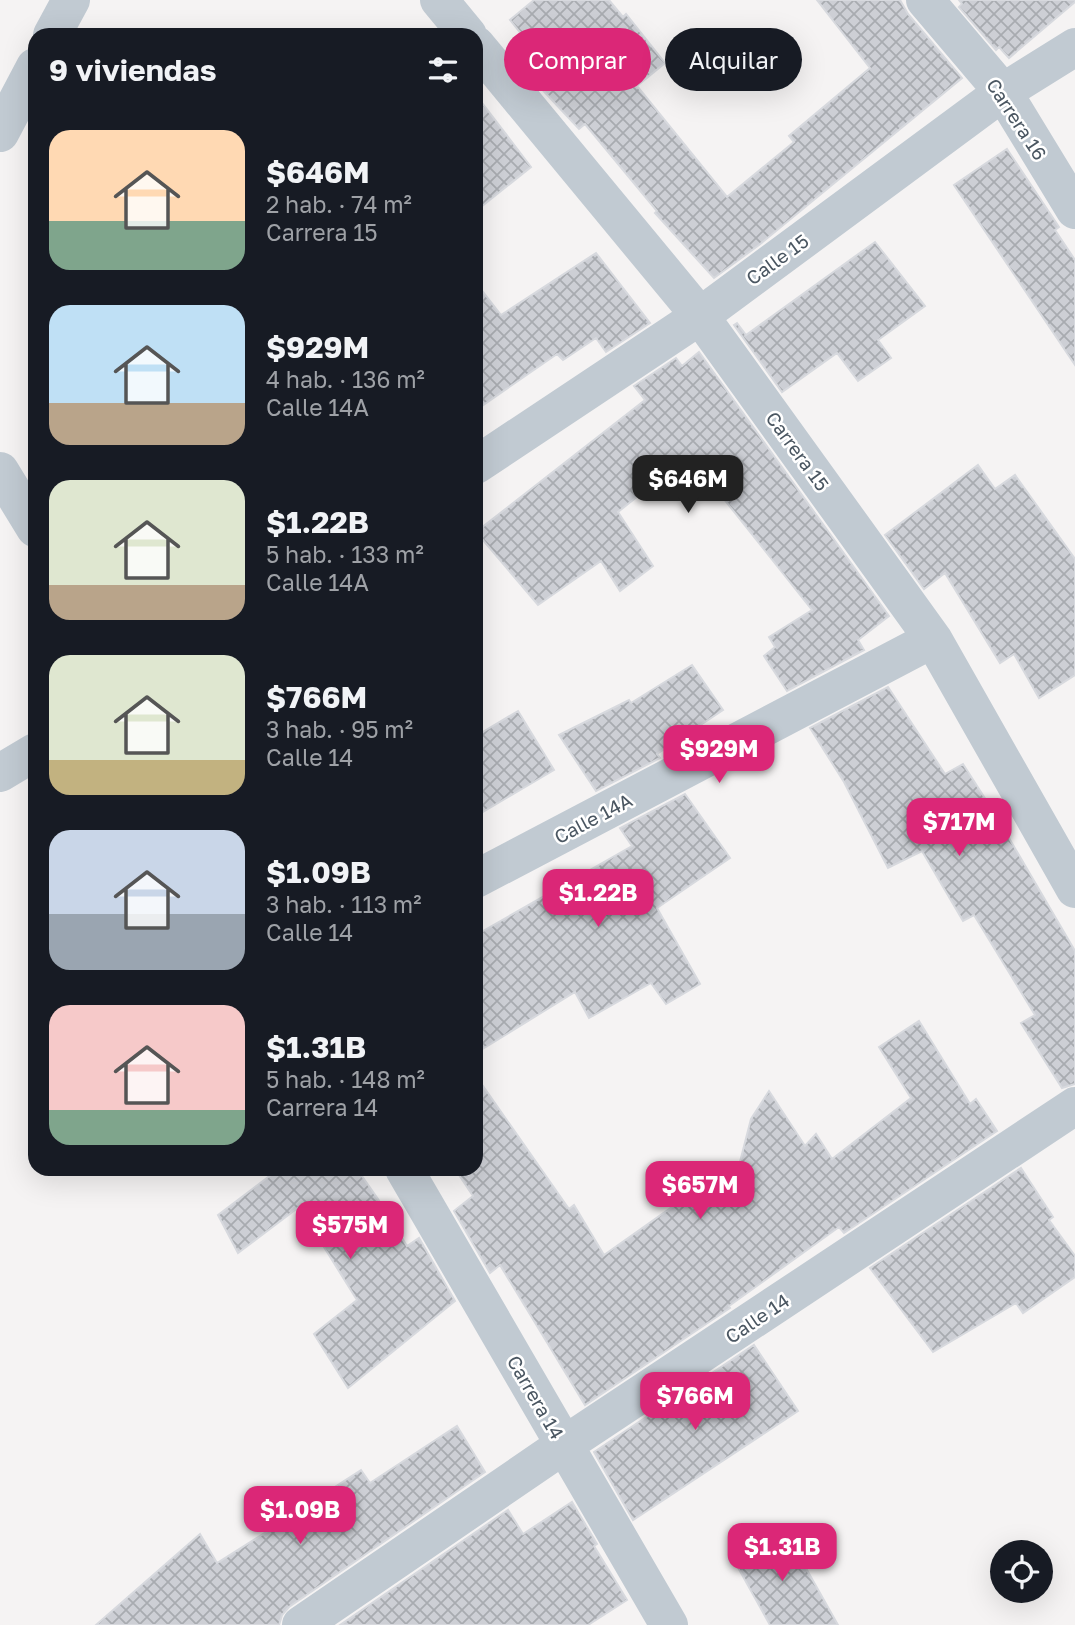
<!DOCTYPE html>
<html lang="es">
<meta charset="utf-8">
<style>
body{margin:0;font-family:"Golos Text",sans-serif;background:#20242c;color:#f1f3f6;height:100vh;display:flex;flex-direction:column;font-size:26px;white-space:nowrap}
*{box-sizing:border-box;margin:0}
p{font-size:23px;color:#9ea1a6}
.icon{flex:none;width:38px;height:38px;fill:none;stroke:currentColor;stroke-width:2;stroke-linecap:round;stroke-linejoin:round}
.map{position:relative;flex:1;overflow:hidden}
.panel{position:absolute;left:28px;top:28px;width:455px;height:1148px;display:flex;flex-direction:column;background:#171b24;border-radius:21px;box-shadow:0 7px 28px #0002}
.panel>*{flex:none}
.top-card{position:absolute;left:504px;top:28px;width:466px;height:63px;display:flex;gap:14px}
.controls{position:absolute;left:990px;top:1540px;display:grid;gap:14px}
.controls a{display:grid;place-items:center;width:63px;height:63px;border-radius:50%;background:#171b24;box-shadow:0 7px 28px #0002;font-size:35px}
.price{position:absolute;translate:-50% -60px;padding:0 16px;border-radius:14px;background:#db2777;color:#fff;font-size:23px;line-height:46px;filter:drop-shadow(0 2px 4px #0008)}
.price::after{content:'';position:absolute;left:50%;top:42px;width:21px;height:16px;margin-left:-10px;background:inherit;clip-path:polygon(0 0,100% 0,50% 100%)}
.price.selected{background:#222;color:#fff}
ul{padding:0;list-style:none}
li{display:flex;align-items:center;gap:21px;height:175px;padding:0 21px}
li span{display:grid;place-items:center;flex:none;width:196px;height:140px;border-radius:21px;color:#555}
li>.icon{margin-inline-start:auto}
span .icon{width:84px;height:84px;fill:#fffc;stroke-width:1}
li b{font-size:30px}
h2{display:flex;justify-content:space-between;align-items:center;height:84px;padding:0 21px;font-size:30px}
.tag{padding:0 24px;border-radius:32px;background:#171b24;box-shadow:0 7px 28px #0002;font-size:24px;line-height:63px}
.tag.selected{background:#db2777;color:#fff}
.map>svg:first-child{display:block}
.building{fill:url(#building-cross-hatch);stroke:#d7d9de;stroke-width:2}
.lines{fill:none;stroke-linecap:round;stroke-linejoin:round}
.minor{stroke:#c1cad2;stroke-width:38}
.tertiary{stroke:#c1cad2;stroke-width:38}
.labels{text-anchor:middle;dominant-baseline:central;stroke-width:5;stroke-linejoin:round;paint-order:stroke}
.street-label{font-size:19px;fill:#4a5661;stroke:#fff}
</style>
<div class="map">
<svg width="1075" height="1625" viewBox="0 0 1075 1625">
<defs>
<pattern id="building-cross-hatch" width="8" height="8" patternUnits="userSpaceOnUse" patternTransform="scale(1.75)"><rect width="8" height="8" fill="#cdcfd5"/><path d="M0 0l8 8M0 8l8-8" fill="none" stroke="#a8abb0"/></pattern>
</defs>
<rect width="100%" height="100%" fill="#f5f3f3"/>
<path class="building" d="M 534,0 L 609,0 L 623,17 L 626,14 L 665,63 L 637,86 L 727,197 L 794,142 L 789,136 L 870,68 L 817,0 L 900,0 L 908,14 L 962,78 L 759,245 L 714,278 L 655,213 L 657,211 L 585,124 L 579,129 L 537,84 L 552,72 L 510,20 Z
M 959,0 L 1075,0 L 1075,2 L 1009,58 L 999,47 L 996,50 L 959,7 L 962,4 Z
M 476,95 L 531,167 L 476,211 Z
M 1007,149 L 1059,227 L 1055,230 L 1075,260 L 1075,365 L 954,185 Z
M 875,242 L 925,306 L 878,340 L 891,358 L 858,381 L 837,353 L 782,392 L 734,325 L 737,323 L 746,335 Z
M 596,253 L 650,323 L 606,352 L 596,338 L 563,360 L 557,354 L 476,410 L 476,283 L 501,315 Z
M 699,352 L 889,616 L 858,640 L 864,650 L 787,691 L 764,656 L 775,647 L 769,637 L 812,610 L 689,455 L 618,512 L 653,566 L 620,591 L 601,561 L 538,605 L 476,532 L 645,400 L 634,386 L 676,358 L 682,366 Z
M 978,465 L 995,489 L 1015,475 L 1075,559 L 1075,675 L 1039,698 L 1014,654 L 1000,663 L 945,573 L 924,589 L 885,535 Z
M 692,665 L 723,710 L 657,754 L 660,758 L 596,791 L 559,735 L 629,700 L 631,703 Z
M 888,687 L 945,774 L 963,764 L 995,814 L 1075,951 L 1075,1084 L 1062,1088 L 1021,1023 L 1035,1015 L 974,915 L 963,921 L 922,851 L 888,868 L 844,782 L 810,728 Z
M 518,711 L 554,770 L 476,816 L 476,736 Z
M 685,794 L 730,858 L 657,908 L 700,984 L 666,1004 L 651,983 L 589,1018 L 575,992 L 476,1053 L 476,935 L 632,846 L 620,828 Z
M 919,1021 L 970,1104 L 976,1099 L 997,1131 L 844,1233 L 839,1227 L 729,1306 L 730,1308 L 585,1405 L 500,1265 L 490,1273 L 454,1211 L 473,1196 L 455,1169 L 476,1169 L 476,1076 L 569,1209 L 574,1205 L 604,1255 L 716,1176 L 731,1197 L 751,1119 L 769,1091 L 805,1146 L 816,1134 L 832,1159 L 911,1098 L 879,1047 Z
M 1021,1168 L 1053,1217 L 1049,1220 L 1075,1256 L 1075,1277 L 1023,1313 L 1016,1303 L 933,1352 L 870,1268 Z
M 275,1169 L 357,1169 L 378,1199 L 407,1246 L 419,1238 L 455,1301 L 348,1388 L 314,1334 L 357,1300 L 299,1207 L 238,1253 L 218,1215 L 276,1171 Z
M 754,1345 L 798,1411 L 633,1520 L 594,1452 Z
M 457,1426 L 485,1472 L 289,1607 L 282,1615 L 279,1625 L 96,1625 L 200,1534 L 217,1563 L 322,1497 L 321,1496 L 361,1470 L 370,1483 Z
M 572,1502 L 597,1544 L 594,1546 L 627,1600 L 588,1625 L 340,1625 L 508,1510 L 523,1534 Z
M 785,1531 L 838,1625 L 770,1625 L 731,1555 L 772,1532 L 775,1538 Z"/>
<g class="lines">
<path class="minor" d="M 439,0 L 468,35
M 925,0 L 1003,92 L 1075,210
M 476,45 L 700,316 L 933,639 L 1075,889
M 476,465 L 700,316 L 1003,92 L 1075,47
M 0,471 L 35,528
M 0,773 L 35,752
M 476,879 L 933,639
M 404,1169 L 669,1625
M 301,1625 L 564,1445 L 1075,1106"/>
<path class="tertiary" d="M 52,35 L 71,0
M 0,133 L 35,67"/>
</g>
<g class="labels">
<g class="street-label">
<text transform="translate(1017 119) rotate(57)">Carrera 16</text>
<text transform="translate(777 259) rotate(-36)">Calle 15</text>
<text transform="translate(798 451) rotate(54)">Carrera 15</text>
<text transform="translate(593 818) rotate(-28)">Calle 14A</text>
<text transform="translate(757 1318) rotate(-34)">Calle 14</text>
<text transform="translate(536 1397) rotate(60)">Carrera 14</text>
</g>
</g>
</svg>
<div class="controls">
<a><svg class="icon" aria-label="locate" viewBox="0 0 24 24"><circle cx="12" cy="12" r="6"/><path d="M12 2v4M12 18v4M2 12h4M18 12h4"/></svg></a>
</div>
<b class="price selected" style="left:688px;top:515px">$646M</b>
<b class="price" style="left:719px;top:785px">$929M</b>
<b class="price" style="left:959px;top:858px">$717M</b>
<b class="price" style="left:598px;top:929px">$1.22B</b>
<b class="price" style="left:700px;top:1221px">$657M</b>
<b class="price" style="left:350px;top:1261px">$575M</b>
<b class="price" style="left:695px;top:1432px">$766M</b>
<b class="price" style="left:300px;top:1546px">$1.09B</b>
<b class="price" style="left:782px;top:1583px">$1.31B</b>
<div class="top-card">
<a class="tag selected">Comprar</a>
<a class="tag">Alquilar</a>
</div>
<section class="panel">
<h2>9 viviendas<svg class="icon" aria-label="filters" viewBox="0 0 24 24"><path d="M4 7h16M4 17h16"/><circle cx="9" cy="7" r="2"/><circle cx="15" cy="17" r="2"/></svg></h2>
<ul>
<li><span style="background:linear-gradient(#ffd9b3 65%,#7fa58c 0)"><svg class="icon" aria-label="home" viewBox="0 0 24 24"><path d="M3 11l9-7 9 7M6 9v11h12V9"/></svg></span><div><b>$646M</b><p>2 hab. · 74 m²</p><p>Carrera 15</p></div></li>
<li><span style="background:linear-gradient(#bfe0f5 70%,#b9a48a 0)"><svg class="icon" aria-label="home" viewBox="0 0 24 24"><path d="M3 11l9-7 9 7M6 9v11h12V9"/></svg></span><div><b>$929M</b><p>4 hab. · 136 m²</p><p>Calle 14A</p></div></li>
<li><span style="background:linear-gradient(#dfe7d0 75%,#b9a48a 0)"><svg class="icon" aria-label="home" viewBox="0 0 24 24"><path d="M3 11l9-7 9 7M6 9v11h12V9"/></svg></span><div><b>$1.22B</b><p>5 hab. · 133 m²</p><p>Calle 14A</p></div></li>
<li><span style="background:linear-gradient(#dfe7d0 75%,#c2b280 0)"><svg class="icon" aria-label="home" viewBox="0 0 24 24"><path d="M3 11l9-7 9 7M6 9v11h12V9"/></svg></span><div><b>$766M</b><p>3 hab. · 95 m²</p><p>Calle 14</p></div></li>
<li><span style="background:linear-gradient(#c9d6e8 60%,#9aa5b1 0)"><svg class="icon" aria-label="home" viewBox="0 0 24 24"><path d="M3 11l9-7 9 7M6 9v11h12V9"/></svg></span><div><b>$1.09B</b><p>3 hab. · 113 m²</p><p>Calle 14</p></div></li>
<li><span style="background:linear-gradient(#f6c9c9 75%,#7fa58c 0)"><svg class="icon" aria-label="home" viewBox="0 0 24 24"><path d="M3 11l9-7 9 7M6 9v11h12V9"/></svg></span><div><b>$1.31B</b><p>5 hab. · 148 m²</p><p>Carrera 14</p></div></li>
</ul>
</section>
</div>
